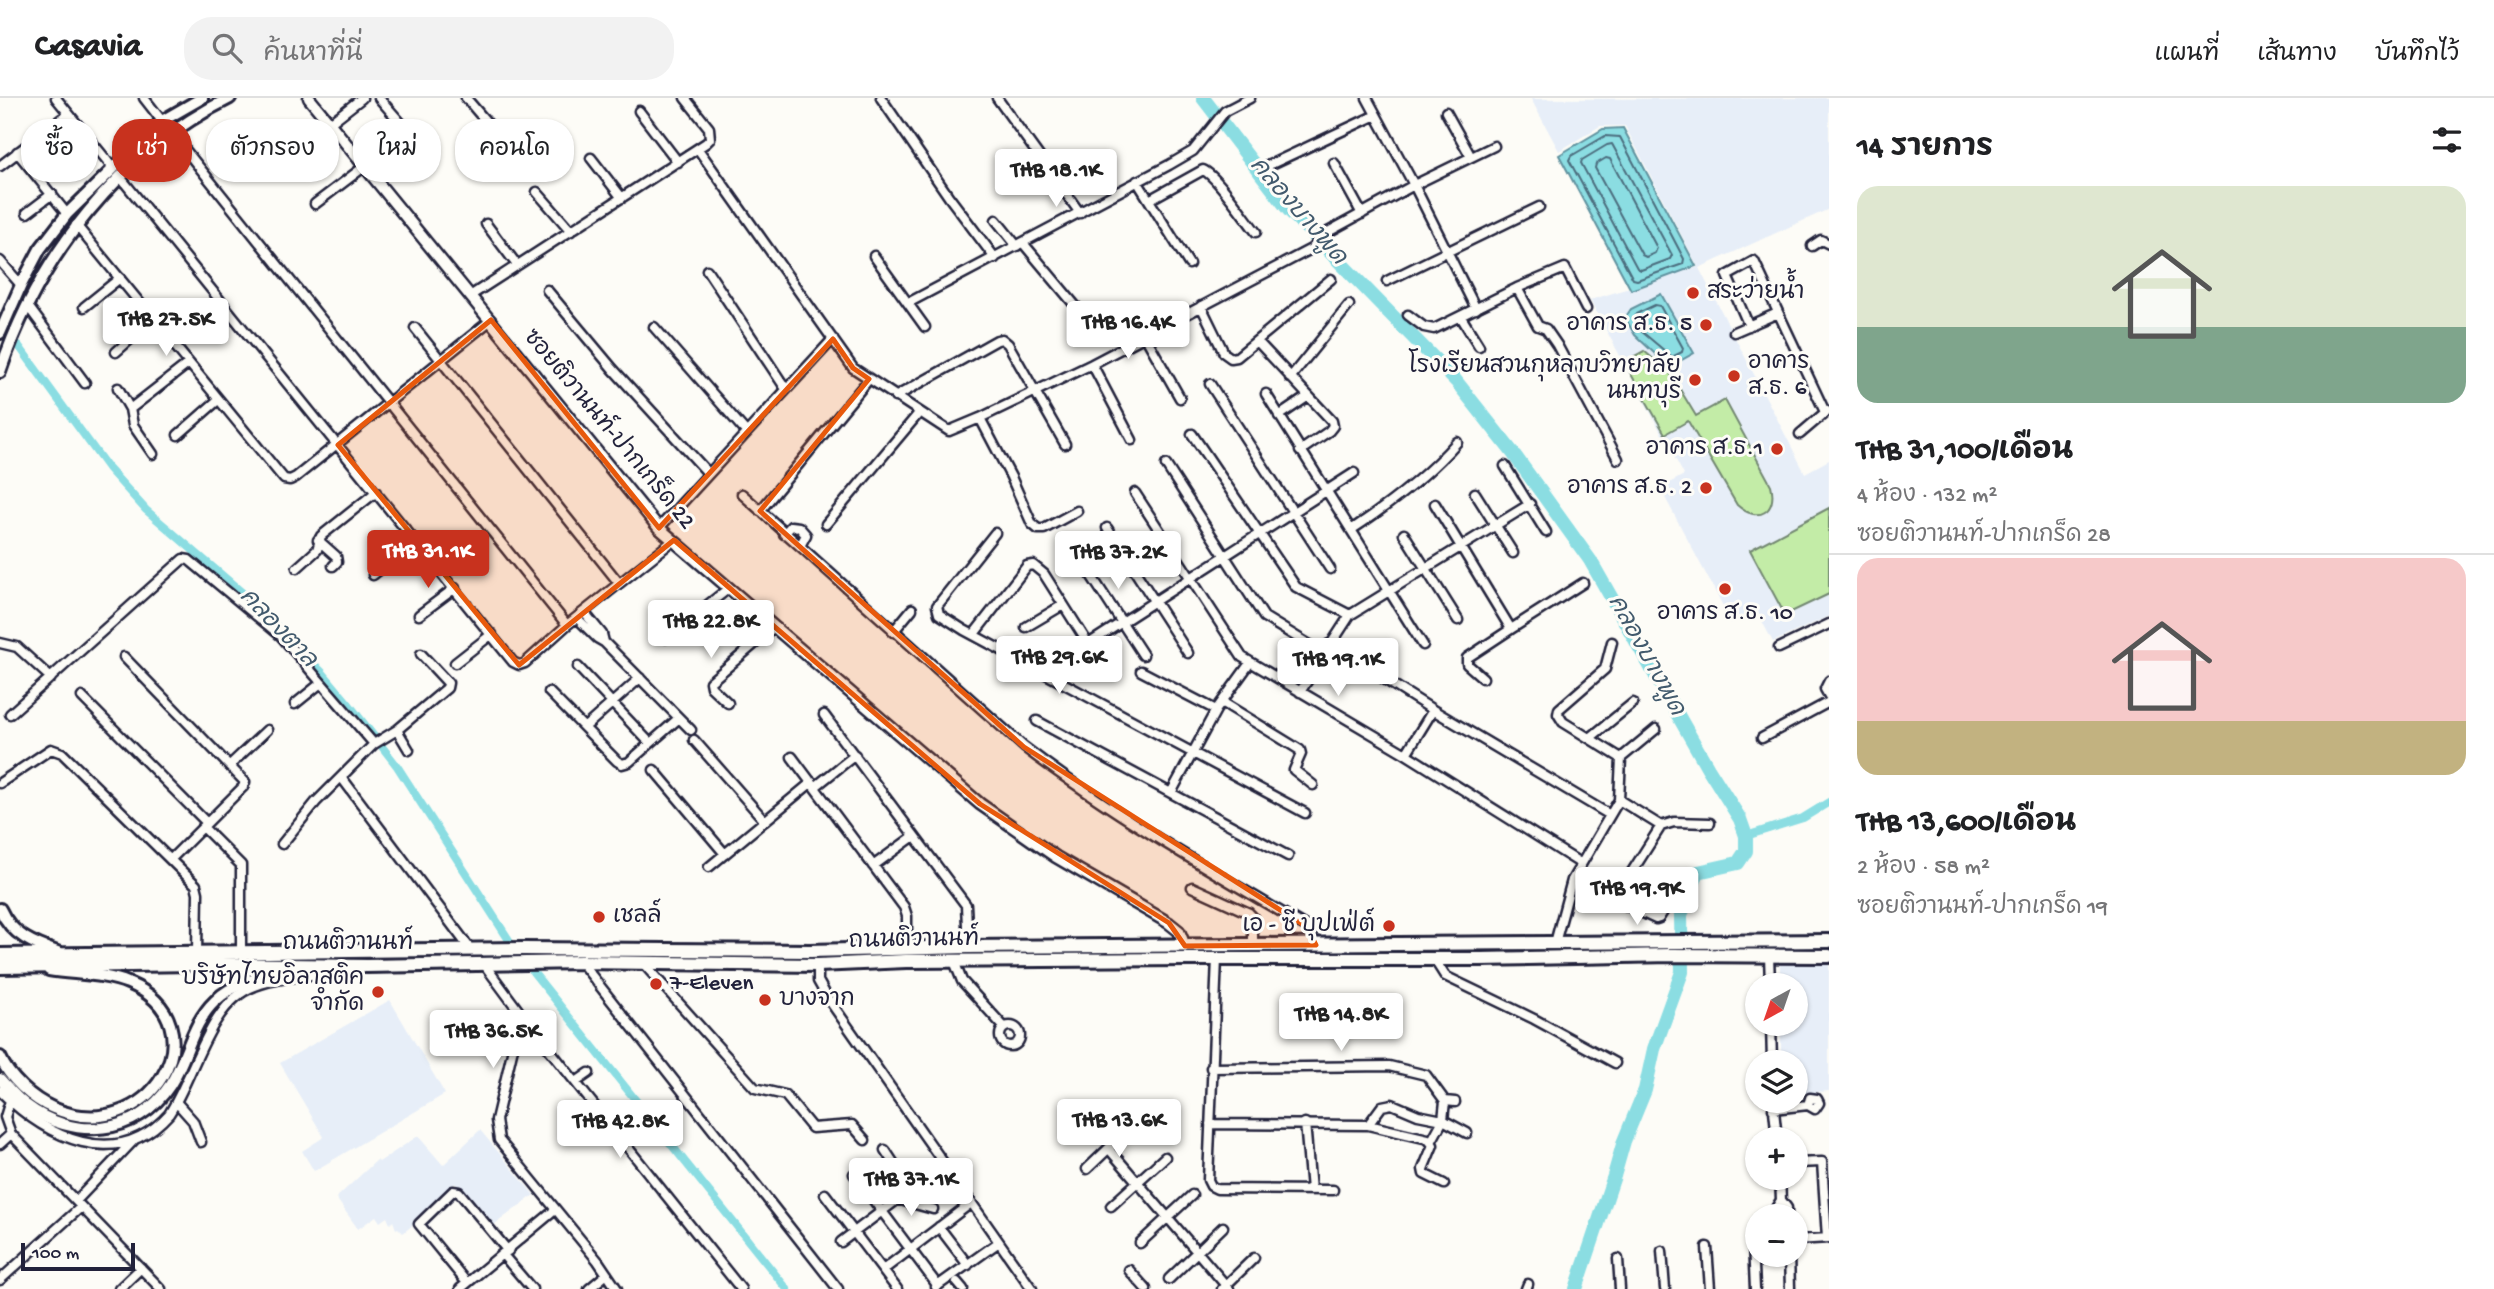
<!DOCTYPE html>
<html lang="th">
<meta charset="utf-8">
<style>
body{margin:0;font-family:"Gochi Hand","Playpen Sans Thai",sans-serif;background:#f2f2f2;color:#202124;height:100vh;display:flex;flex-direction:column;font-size:26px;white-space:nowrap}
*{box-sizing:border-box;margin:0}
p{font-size:23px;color:#757577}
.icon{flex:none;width:38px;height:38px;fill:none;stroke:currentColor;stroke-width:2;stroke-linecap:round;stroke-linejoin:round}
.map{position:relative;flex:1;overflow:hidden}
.sheet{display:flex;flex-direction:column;background:#fff;width:665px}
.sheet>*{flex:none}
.top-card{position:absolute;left:21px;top:21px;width:665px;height:63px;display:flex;gap:14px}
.needle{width:46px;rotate:220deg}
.buttons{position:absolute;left:1745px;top:875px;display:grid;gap:14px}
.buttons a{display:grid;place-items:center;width:63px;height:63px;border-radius:50%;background:#fff;box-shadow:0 2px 5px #0004;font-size:35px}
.scale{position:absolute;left:21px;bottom:18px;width:114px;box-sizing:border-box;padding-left:7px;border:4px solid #22223b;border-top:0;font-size:19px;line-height:24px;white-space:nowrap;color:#22223b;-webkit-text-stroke:5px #fdfcf7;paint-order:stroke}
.price{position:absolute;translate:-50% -60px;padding:0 16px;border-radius:7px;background:#fff;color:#222;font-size:23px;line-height:46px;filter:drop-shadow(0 2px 4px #0008)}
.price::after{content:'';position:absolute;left:50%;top:42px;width:21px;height:16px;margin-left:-10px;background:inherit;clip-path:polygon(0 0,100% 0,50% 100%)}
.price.selected{background:#c8321e;color:#fff}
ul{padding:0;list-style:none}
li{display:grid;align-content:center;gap:14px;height:371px;padding:0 28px}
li+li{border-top:2px solid #e0e0e0}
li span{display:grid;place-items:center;height:217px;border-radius:21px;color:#555}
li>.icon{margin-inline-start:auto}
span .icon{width:126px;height:126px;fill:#fffc;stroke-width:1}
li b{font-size:30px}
h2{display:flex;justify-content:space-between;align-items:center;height:84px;padding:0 28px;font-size:30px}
.tag{padding:0 24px;border-radius:28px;background:#fff;box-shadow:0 2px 5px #0004;font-size:24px;line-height:63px}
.tag.selected{background:#c8321e;color:#fff}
header{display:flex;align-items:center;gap:42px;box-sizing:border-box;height:98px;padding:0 35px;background:#fff;border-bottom:2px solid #e0e0e0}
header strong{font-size:33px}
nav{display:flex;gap:38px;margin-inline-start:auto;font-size:24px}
.search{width:490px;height:63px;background:#f2f2f2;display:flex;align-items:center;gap:18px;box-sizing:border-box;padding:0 24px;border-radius:28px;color:#757577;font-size:26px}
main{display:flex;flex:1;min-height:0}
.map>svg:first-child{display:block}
.built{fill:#e7eef8}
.green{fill:#c3eca7;stroke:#728771;stroke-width:2}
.water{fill:#8bdde2;stroke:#61929f;stroke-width:2}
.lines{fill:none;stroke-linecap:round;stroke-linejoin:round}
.shore{stroke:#4c6d7e;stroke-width:2}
.canal{stroke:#8bdde2;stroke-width:8}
.river{stroke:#8bdde2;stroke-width:14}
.minor-casing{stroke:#22223b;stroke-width:13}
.tertiary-casing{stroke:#22223b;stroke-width:15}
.secondary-casing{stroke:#22223b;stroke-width:16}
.primary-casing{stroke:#22223b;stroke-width:18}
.minor{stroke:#fdfcf7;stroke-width:8}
.tertiary{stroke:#fdfcf7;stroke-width:10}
.secondary{stroke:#fdfcf7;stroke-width:10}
.primary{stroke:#fdfcf7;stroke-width:12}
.marked{fill:#e8590c;fill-opacity:0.2;stroke:#e8590c;stroke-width:5;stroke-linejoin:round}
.poi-dot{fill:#c8321e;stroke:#fdfcf7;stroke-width:2.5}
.labels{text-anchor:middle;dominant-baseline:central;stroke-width:6;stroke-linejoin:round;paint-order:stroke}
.poi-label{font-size:23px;fill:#22223b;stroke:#fdfcf7;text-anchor:end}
.street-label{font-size:23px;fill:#22223b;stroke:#fdfcf7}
.water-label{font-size:24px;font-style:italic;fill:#425a6d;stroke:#fdfcf7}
</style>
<header>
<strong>Casavia</strong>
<div class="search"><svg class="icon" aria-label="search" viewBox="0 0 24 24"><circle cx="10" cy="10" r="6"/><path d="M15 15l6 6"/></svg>ค้นหาที่นี่</div>
<nav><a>แผนที่</a><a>เส้นทาง</a><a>บันทึกไว้</a></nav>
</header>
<main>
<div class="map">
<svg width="1829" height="1191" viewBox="0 0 1829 1191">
<rect width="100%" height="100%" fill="#fdfcf7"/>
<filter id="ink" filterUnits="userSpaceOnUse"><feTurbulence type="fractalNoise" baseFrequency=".0143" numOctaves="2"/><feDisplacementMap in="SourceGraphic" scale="14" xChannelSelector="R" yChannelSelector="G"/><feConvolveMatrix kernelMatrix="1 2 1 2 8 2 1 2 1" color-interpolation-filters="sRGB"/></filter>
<g filter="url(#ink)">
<path class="built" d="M 1829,0 L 1829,111 L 1699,170 L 1805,375 L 1829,362 L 1829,518 L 1773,544 L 1756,512 L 1732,525 L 1660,390 L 1684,377 L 1590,202 L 1698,169 L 1625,28 L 1600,28 L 1559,53 L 1531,1 Z
M 1780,865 L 1829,865 L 1829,993 L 1796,996 L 1796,964 L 1781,964 L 1781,926 L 1796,926 L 1796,887 L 1780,887 Z
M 390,902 L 445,996 L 314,1073 L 302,1053 L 324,1039 L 280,965 Z
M 480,1032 L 534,1097 L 491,1129 L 455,1085 L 424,1118 L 403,1135 L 398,1130 L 396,1131 L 393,1123 L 390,1126 L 387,1119 L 380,1124 L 376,1118 L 358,1131 L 336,1100 L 377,1062 L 379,1064 L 418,1038 L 443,1067 Z"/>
<path class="green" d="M 1644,253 L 1670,275 L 1696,318 L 1725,302 L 1771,387 C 1778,414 1758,426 1737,407 L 1688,323 L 1665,336 L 1624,264 Z
M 1829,410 L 1829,496 L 1785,517 L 1750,452 Z"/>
<path class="water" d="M 1623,30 L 1696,168 L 1631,192 L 1559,57 L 1603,31 Z
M 1661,196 L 1694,255 L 1669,269 L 1635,237 L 1625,220 L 1631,211 Z"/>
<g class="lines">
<path class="shore" d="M 1605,38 L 1620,39 L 1684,161 L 1683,166 L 1637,182 L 1633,181 L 1569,62 L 1571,58 Z
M 1612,46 L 1672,157 L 1670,161 L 1641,172 L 1637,170 L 1581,65 L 1582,62 L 1607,47 Z
M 1606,60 L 1610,61 L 1657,150 L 1655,155 L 1646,159 L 1642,157 L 1595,70 L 1596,66 Z
M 1655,207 L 1660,208 L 1683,250 L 1682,254 L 1672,259 L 1641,233 L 1634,221 L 1636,216 Z"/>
<path class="canal" d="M 16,244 L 108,370 L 146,412 L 251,502 L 323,575 L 348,605 L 397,668 L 509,842
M 1746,738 L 1803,720 L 1829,704
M 533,874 L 787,1191"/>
<path class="river" d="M 1203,0 L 1288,111 L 1456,283 L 1513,355 L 1590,462 L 1708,670 L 1740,721 L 1746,738 L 1746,753 L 1738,765 L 1698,774 L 1681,817 L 1682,874 L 1654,951 L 1645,992 L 1624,1043 L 1614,1078 L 1576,1191"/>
<defs>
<path id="minor" d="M 56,0 L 113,70
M 144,0 L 162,23
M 379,0 L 429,57
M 466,0 L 489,27
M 881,0 L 949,99 L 995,160
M 997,0 L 1080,115
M 1367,0 L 1414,87 L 1476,211
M 639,13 L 678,64
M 1446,14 L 1471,59
M 330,25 L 362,0
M 171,34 L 567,527
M 698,51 L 853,270 L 949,333 L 980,320 L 1092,266 L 1311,151 L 1328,134 L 1414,87 L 1494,48
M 17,54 L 67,116
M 591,60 L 622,100
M 1334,65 L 1362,116
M 0,68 L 68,16
M 1263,70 L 1376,17
M 121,80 L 513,564 L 519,567 L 525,565 L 567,527 L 674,442
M 1137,83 L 1189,166
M 537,94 L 571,133
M 1149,102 L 1203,72 C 1216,77 1245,120 1256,134
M 315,106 L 365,68
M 27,115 L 52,96
M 996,122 L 1017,148
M 486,126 L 517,167
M 76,127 L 284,381 L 290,382 L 296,379 L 491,222
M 1023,145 L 1089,224
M 1812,148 L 1821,142 L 1829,146
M 874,158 L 925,229
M 0,163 L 21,187
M 707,172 L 786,291
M 1387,183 L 1539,109
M 1517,190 L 1538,228 L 1546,231 L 1557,247 L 1618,361
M 547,192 L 613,271 L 708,375
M 470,198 L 706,45 L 710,41 L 709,30 L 685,0
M 908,205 L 1169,67 L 1193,53 L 1225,13 L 1250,0
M 27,207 L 85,285
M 1201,208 L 1224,255 L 1231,260 L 1237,259 L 1331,181
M 84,209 L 120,180
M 1408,217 L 1424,229 L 1434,231 L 1517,190 L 1565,170 L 1586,211
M 1461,219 L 1479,248
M 1749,228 L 1727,178 L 1754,163 L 1825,314
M 654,229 L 746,334
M 415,230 L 619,485
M 1734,234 L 1778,215
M 1145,238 L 1180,300
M 1257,243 L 1332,323 L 1333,328 L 1329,333 L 1300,353
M 116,254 L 153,221
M 1092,266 L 1132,342
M 1290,280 L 1349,207
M 1210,286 L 1330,471
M 118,290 L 130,311
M 1266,296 L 1423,547
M 895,299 L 997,242 L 1002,241 L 1008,246 L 1065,346
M 1279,318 L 1307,299
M 980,320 L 1011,379 L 1032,426 L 1038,431 L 1044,431 L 1077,413
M 1192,336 L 1296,489 L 1350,517
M 1800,336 L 1827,313
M 178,337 L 218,302
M 153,356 L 133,327 L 130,311 L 189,265
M 1166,367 L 1264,519 L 1323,555
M 1505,368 L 1546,434
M 1135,395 L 1242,559 L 1406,656 L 1580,765
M 1475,395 L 1513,455
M 742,396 L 1024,649 C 1113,717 1211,773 1307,829 L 1316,847
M 1435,406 L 1511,531 L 1467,560 L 1467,566 L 1483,580
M 760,413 L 869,281
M 826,426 L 919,315
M 659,430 L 833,241
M 1107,430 L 1188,555
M 1351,432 C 1389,407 1427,378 1457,344
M 995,435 L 937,508 L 939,516 L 964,532 L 1305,715
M 784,436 L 791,428 L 799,429 L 806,437 L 800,448
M 1404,436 L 1458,522
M 318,442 L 336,458 L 337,464 L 333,468
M 1070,445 L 1143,557
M 297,470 L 317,452 L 321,438 L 376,394
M 373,477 L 416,443
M 419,517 L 455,490
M 577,520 L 597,540 L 604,544 L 602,536 L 584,514
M 1026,529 L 1063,507
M 1511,531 L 1583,485
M 893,534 L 912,511
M 974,536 L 1027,468 L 1033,467 L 1044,476 L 1108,577
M 666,540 L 729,490
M 604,544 L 691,632
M 0,545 L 17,549 L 51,580
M 1329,546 L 1433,612 L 1610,717
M 1779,550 L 1829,526
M 124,559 L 245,684 L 243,689 L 171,761
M 1068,559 L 1354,375
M 455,565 L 492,536
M 578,569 L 650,645
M 1141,573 L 1216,612
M 1829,583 L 1825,591 L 1829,598
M 549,594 L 617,663 L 622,666 L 629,664 L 679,620
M 1300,594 L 1350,517 L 1530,406
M 82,599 L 207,725
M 1222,604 L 1300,652 L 1301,656 L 1294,672 L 1313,687
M 728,605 L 711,589 L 710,584 L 773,530
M 295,606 L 321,585
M 10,616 L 183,461 L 189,462 L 281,538 L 374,646
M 824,617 L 966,807 L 968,849
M 1037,623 L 1288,758
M 585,629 L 640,580
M 397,632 L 409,652
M 1590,640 L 1633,605
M 1762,640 L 1829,604
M 694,642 L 765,723
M 1406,656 L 1433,612
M 792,659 L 904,809 L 907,818 L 907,850
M 1621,660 L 1656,631
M 230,667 L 267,632
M 654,672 L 725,756
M 342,680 L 471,852
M 0,685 L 51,651 L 62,655 L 196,787 L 198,795 L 197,854
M 815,689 L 855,657
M 1171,695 L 1216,612 L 1250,565
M 1619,702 L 1661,728
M 203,729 L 241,767 L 241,854
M 282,746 L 316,704 L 374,646 L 397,632 L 447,590 L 448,585 L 421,556
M 873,768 L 914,738
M 709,769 L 812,684
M 1572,782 L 1656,821 L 1659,820 L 1681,785
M 1192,789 L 1249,815 L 1253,819 L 1253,847
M 1614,802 L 1661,728 L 1674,724 L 1710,725
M 1555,845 L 1572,782 L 1619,702 L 1621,660 L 1563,624 L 1558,616 L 1559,611 L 1605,571 L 1612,544
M 1769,857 L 1770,887
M 1217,860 L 1208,1082 L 1211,1088 L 1217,1091 L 1333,1092
M 1437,860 L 1438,867 L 1445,878 L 1534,921 L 1615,965
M 954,863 L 962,883 L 1004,929
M 581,864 L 838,1191
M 642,864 L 755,990 L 785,997 L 812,1030 L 852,1027 L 865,1042
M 484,866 L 521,916 L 741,1191
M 818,867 L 818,883 L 827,899 L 1032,1191
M 521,916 L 496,1022 L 499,1042 L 598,1163 L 617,1191
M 1771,926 L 1772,964
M1000 938a10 10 0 1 1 20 0a10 10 0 1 1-20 0Z
M 1211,970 L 1389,968 L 1426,977 L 1445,1003 L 1455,1004
M 576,984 L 589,975
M 0,993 C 46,1039 116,1075 169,1016 C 195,977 209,904 255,888 C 284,877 317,878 347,872
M 10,1003 L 5,1019 L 11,1036 L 161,1191
M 1773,1003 L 1777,1041
M 177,1005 L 193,1023 L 201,1044
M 1773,1011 L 1808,1007 L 1815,1011 L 1819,1005 L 1817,1001 L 1810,1000 L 1808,1007
M 1305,1025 L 1311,1092
M 1210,1026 L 1368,1027
M 1431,1044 L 1443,1022 L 1445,1003
M 0,1046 L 11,1036
M 1109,1051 L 1229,1191
M 885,1052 L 910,1090
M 1796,1065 L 1822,1064 L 1827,1140
M 1087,1071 L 1131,1029
M 854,1076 L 938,1188
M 1780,1080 L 1781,1102 L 1787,1110 L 1787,1118
M 1444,1086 L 1424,1076 L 1423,1071 L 1433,1047 L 1428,1041 L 1368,1027 L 1382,1008 L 1392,1006 L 1418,1017 L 1443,1022 L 1467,1035
M 825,1096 L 897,1191
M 897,1101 L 933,1111
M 76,1103 L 135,1041
M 1111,1108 L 1165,1059
M 1776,1118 L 1776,1110 L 1781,1102
M 939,1129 L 968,1167
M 1796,1142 L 1829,1140
M 841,1144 L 943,1067
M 1753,1144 L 1755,1191
M 1140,1145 L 1192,1097
M 1707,1149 L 1710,1191
M 1662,1153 L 1665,1191
M 503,1157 L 532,1191
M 1789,1157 L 1790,1191
M 1618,1161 L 1620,1191
M 883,1172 L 971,1105
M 1129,1172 L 1146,1191
M 1169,1181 L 1223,1129
M 0,1182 L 81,1109
M 957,1184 L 963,1191
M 467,1185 L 419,1126 L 453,1093 L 459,1094 L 508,1153
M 936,1189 L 999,1144
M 119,1191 L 141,1170
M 460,1191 L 555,1112
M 589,1191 L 607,1176
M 1222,1191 L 1254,1160
M 1526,1191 L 1528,1186"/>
<path id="tertiary" d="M 309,0 L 659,430 L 980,706 L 1056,759 L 1169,825 L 1179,833 L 1185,848"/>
<path id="secondary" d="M 0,235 L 21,187 L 40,151 L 67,116 L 162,23 L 202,0
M 0,274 C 38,159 120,54 230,0
M 0,811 C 12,838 34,846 60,855
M 0,959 C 9,980 32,1001 53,1010 C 149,1052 224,925 128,885 C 107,876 73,876 49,872
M 0,981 C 8,990 16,1000 26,1007 C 73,1043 137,1038 170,987 C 188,959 191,926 215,903 C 236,882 270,877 298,870"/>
<path id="primary" d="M 0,857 L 523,851 L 810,853 L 968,849 L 1829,843
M 0,869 L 195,866 L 367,868 L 581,864 L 818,867 L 906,863 L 1186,861 L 1481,861 L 1671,857 L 1829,858"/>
</defs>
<use href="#minor" class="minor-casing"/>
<use href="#tertiary" class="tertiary-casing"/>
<use href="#secondary" class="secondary-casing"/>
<use href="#primary" class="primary-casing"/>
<use href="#minor" class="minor"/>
<use href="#tertiary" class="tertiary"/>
<use href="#secondary" class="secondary"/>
<use href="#primary" class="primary"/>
</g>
</g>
<path class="marked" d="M 491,222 L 659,430 L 833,241 L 853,270 L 869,281 L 760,413 L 1024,649 L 1307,829 L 1316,847 L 1185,848 L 1169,825 L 980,706 L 674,442 L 519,567 L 338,347 Z"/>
<g class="poi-dot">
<circle cx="1693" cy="195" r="7"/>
<circle cx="1706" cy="227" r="7"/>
<circle cx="1734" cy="278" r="7"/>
<circle cx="1695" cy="282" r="7"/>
<circle cx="1777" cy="351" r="7"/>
<circle cx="1706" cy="390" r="7"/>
<circle cx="1725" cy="491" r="7"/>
<circle cx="599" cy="819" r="7"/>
<circle cx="1389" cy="828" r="7"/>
<circle cx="656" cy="886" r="7"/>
<circle cx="378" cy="894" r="7"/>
<circle cx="765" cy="902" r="7"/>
</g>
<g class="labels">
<g class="poi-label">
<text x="1707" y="195" text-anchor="start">สระว่ายน้ำ</text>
<text x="1692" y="227">อาคาร ส.ธ. 5</text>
<text x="1748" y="265" text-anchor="start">อาคาร<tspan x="1748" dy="26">ส.ธ. 6</tspan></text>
<text x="1681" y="269">โรงเรียนสวนกุหลาบวิทยาลัย<tspan x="1681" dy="26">นนทบุรี</tspan></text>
<text x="1763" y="351">อาคาร ส.ธ.1</text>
<text x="1692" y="390">อาคาร ส.ธ. 2</text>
<text x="1725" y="516" text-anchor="middle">อาคาร ส.ธ. 10</text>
<text x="613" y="819" text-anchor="start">เชลล์</text>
<text x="1375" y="828">เอ - ซี บุปเฟ่ต์</text>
<text x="364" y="881">บริษัทไทยอิลาสติค<tspan x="364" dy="26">จำกัด</tspan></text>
<text x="670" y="886" text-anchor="start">7-Eleven</text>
<text x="779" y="902" text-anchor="start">บางจาก</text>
</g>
<g class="street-label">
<text transform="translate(608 332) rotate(50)">ซอยติวานนท์-ปากเกร็ด 22</text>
<text transform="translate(914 843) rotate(-1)">ถนนติวานนท์</text>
<text x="348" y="846">ถนนติวานนท์</text>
</g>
<g class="water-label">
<text transform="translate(1297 114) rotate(49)">คลองบางพูด</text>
<text transform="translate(277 531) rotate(46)">คลองตาล</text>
<text transform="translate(1645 558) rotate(61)">คลองบางพูด</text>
</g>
</g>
</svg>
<div class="buttons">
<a><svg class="needle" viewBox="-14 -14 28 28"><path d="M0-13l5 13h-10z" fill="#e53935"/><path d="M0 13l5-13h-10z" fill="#757577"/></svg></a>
<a><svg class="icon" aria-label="layers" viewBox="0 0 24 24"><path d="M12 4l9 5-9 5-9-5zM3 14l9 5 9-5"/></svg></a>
<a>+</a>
<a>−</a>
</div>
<div class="scale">100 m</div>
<b class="price" style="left:1056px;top:111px">THB 18.1K</b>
<b class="price" style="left:166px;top:260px">THB 27.5K</b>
<b class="price" style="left:1128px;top:263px">THB 16.4K</b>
<b class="price selected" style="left:428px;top:492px">THB 31.1K</b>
<b class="price" style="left:1118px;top:493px">THB 37.2K</b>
<b class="price" style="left:711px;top:562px">THB 22.8K</b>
<b class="price" style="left:1059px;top:598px">THB 29.6K</b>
<b class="price" style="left:1338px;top:600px">THB 19.1K</b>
<b class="price" style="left:1637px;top:829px">THB 19.9K</b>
<b class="price" style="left:1341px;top:955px">THB 14.8K</b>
<b class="price" style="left:493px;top:972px">THB 36.5K</b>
<b class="price" style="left:1119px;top:1061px">THB 13.6K</b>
<b class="price" style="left:620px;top:1062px">THB 42.8K</b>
<b class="price" style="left:911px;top:1120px">THB 37.1K</b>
<div class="top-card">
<a class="tag">ซื้อ</a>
<a class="tag selected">เช่า</a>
<a class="tag">ตัวกรอง</a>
<a class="tag">ใหม่</a>
<a class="tag">คอนโด</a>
</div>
</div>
<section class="sheet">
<h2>14 รายการ<svg class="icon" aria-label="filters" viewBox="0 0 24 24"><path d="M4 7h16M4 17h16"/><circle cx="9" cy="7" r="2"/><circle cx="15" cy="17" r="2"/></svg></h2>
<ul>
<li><span style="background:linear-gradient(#dfe7d0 65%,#7fa58c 0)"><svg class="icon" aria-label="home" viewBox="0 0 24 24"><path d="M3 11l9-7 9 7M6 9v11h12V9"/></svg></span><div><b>THB 31,100/เดือน</b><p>4 ห้อง · 132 m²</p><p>ซอยติวานนท์-ปากเกร็ด 28</p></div></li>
<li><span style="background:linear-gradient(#f6c9c9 75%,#c2b280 0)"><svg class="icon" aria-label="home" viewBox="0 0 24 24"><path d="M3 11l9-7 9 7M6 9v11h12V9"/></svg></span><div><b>THB 13,600/เดือน</b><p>2 ห้อง · 58 m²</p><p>ซอยติวานนท์-ปากเกร็ด 19</p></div></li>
</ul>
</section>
</main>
